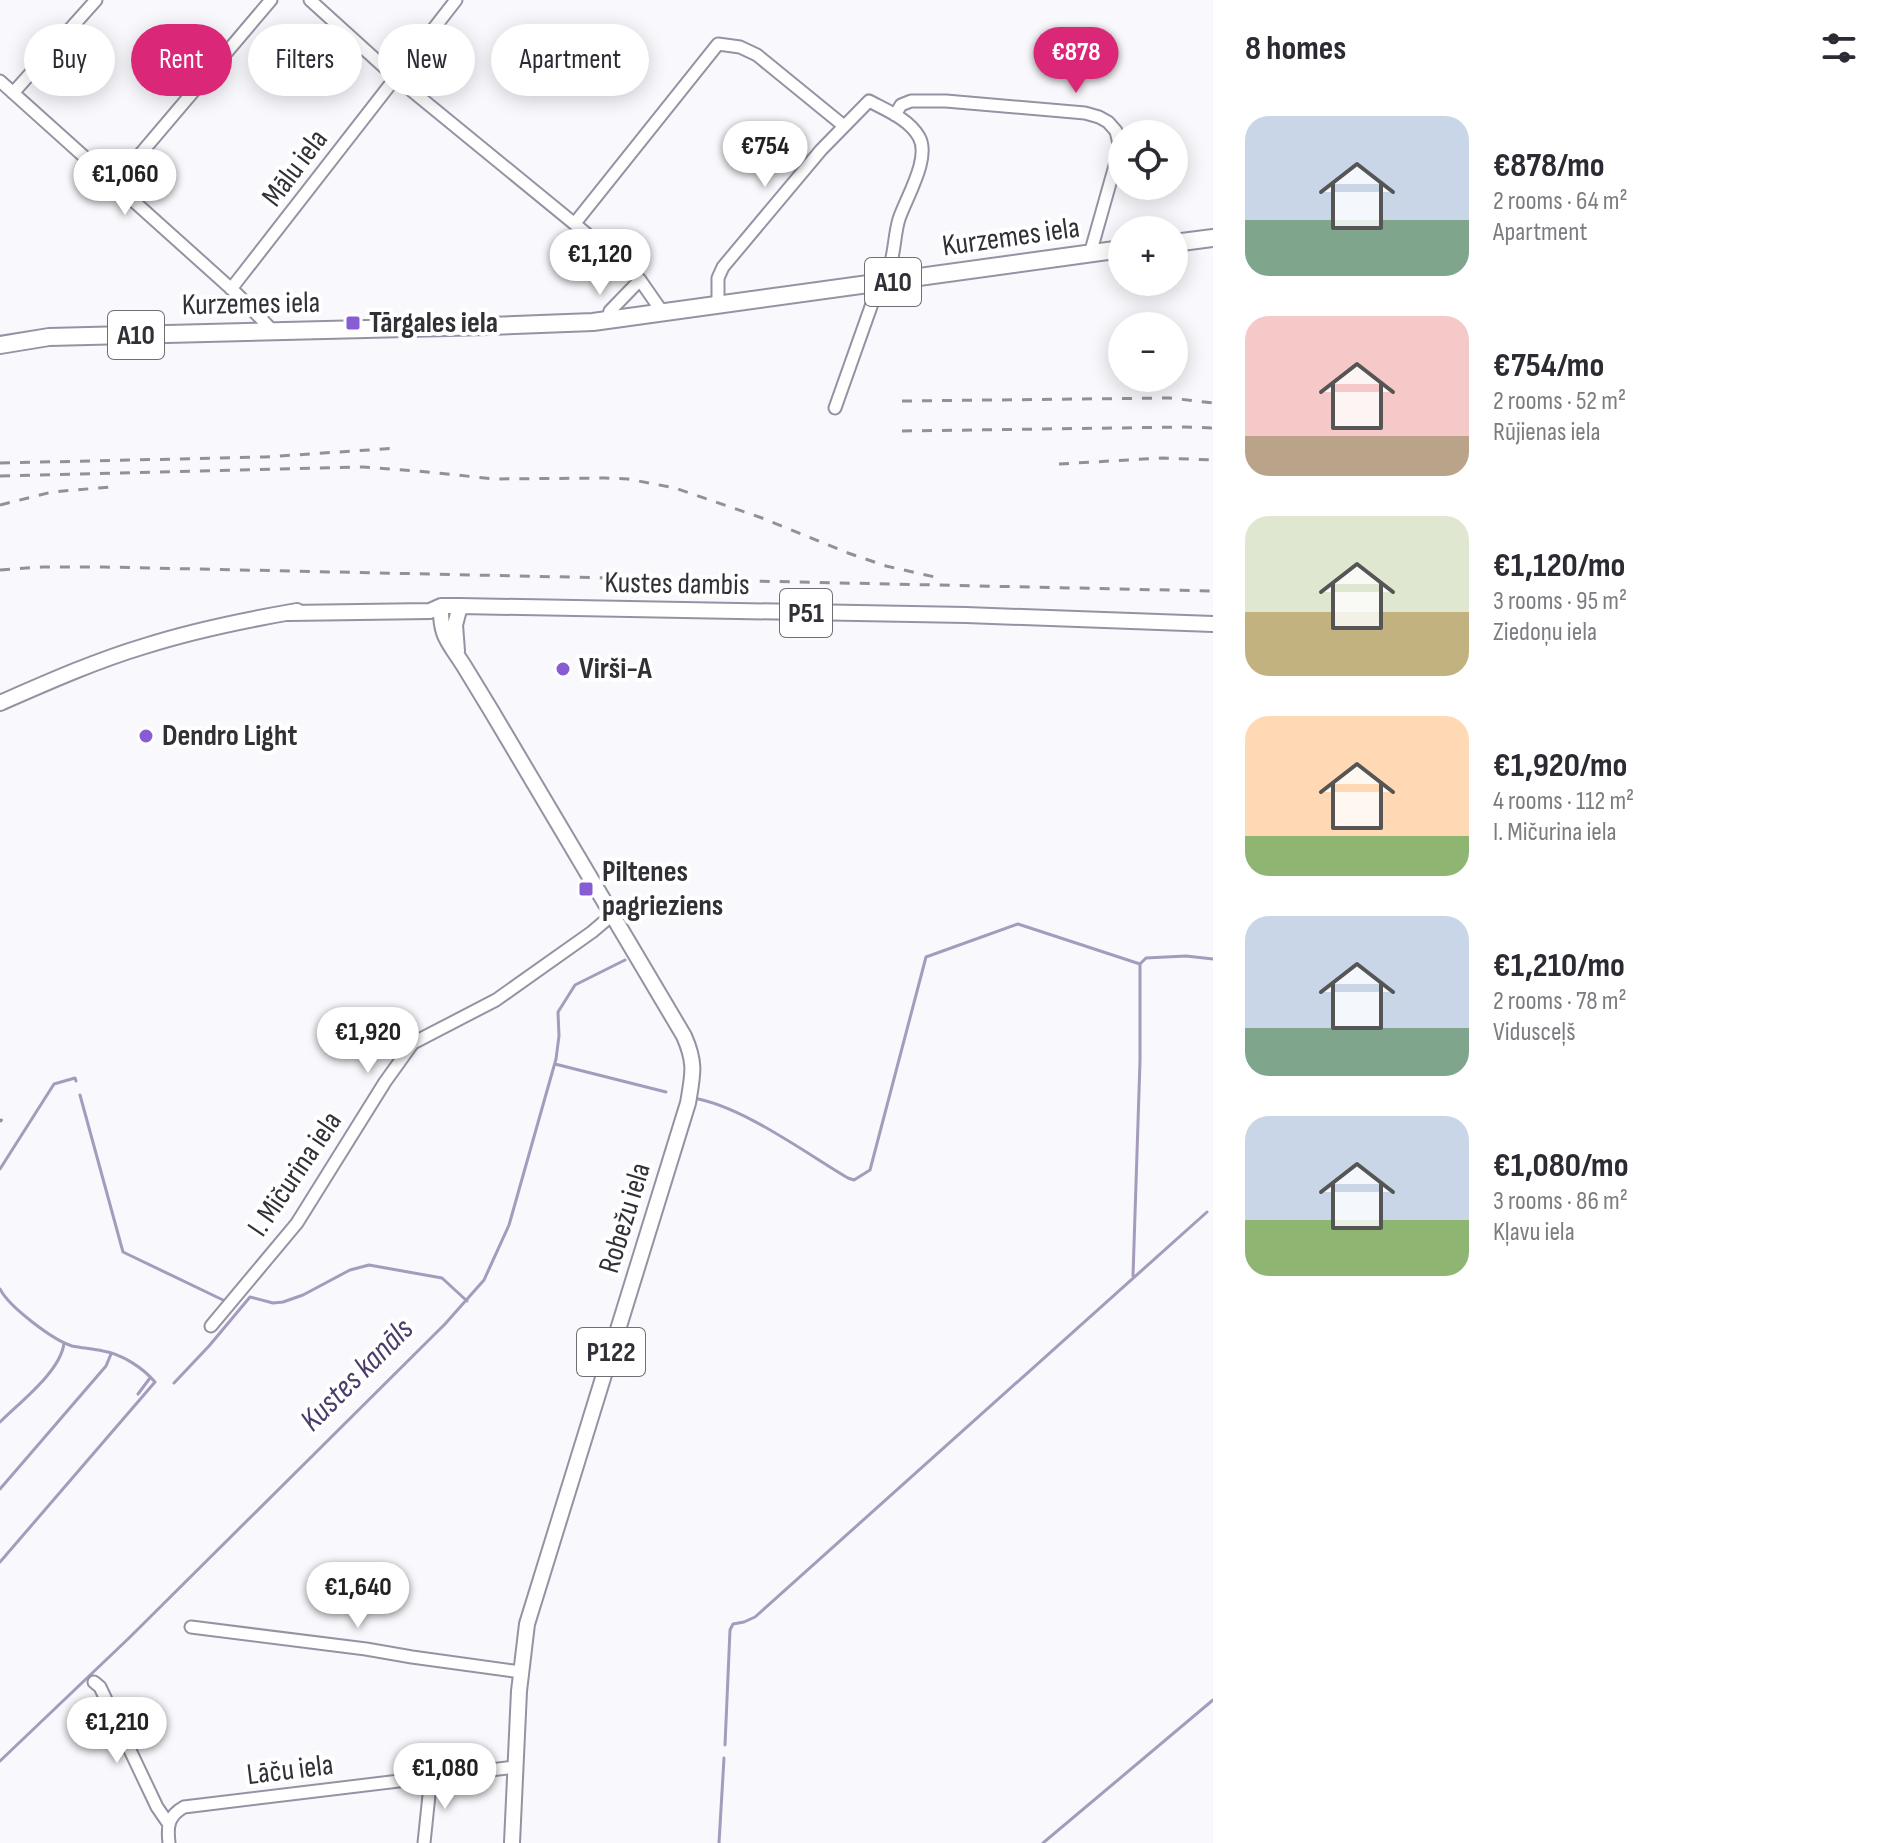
<!DOCTYPE html>
<meta charset="utf-8">
<style>
body{margin:0;font-family:"Sofia Sans Condensed",sans-serif;background:#f2f2f3;color:#2b2b33;height:100vh;display:flex;flex-direction:column;font-size:30px;white-space:nowrap}
*{box-sizing:border-box;margin:0}
p{font-size:26px;color:#7c7c81}
.icon{flex:none;width:44px;height:44px;fill:none;stroke:currentColor;stroke-width:2;stroke-linecap:round;stroke-linejoin:round}
.map{position:relative;flex:1;overflow:hidden}
.details{display:flex;flex-direction:column;background:#fff;width:680px}
.details>*{flex:none}
.top-card{position:absolute;left:24px;top:24px;width:760px;height:72px;display:flex;gap:16px}
.fabs{position:absolute;left:1108px;top:120px;display:grid;gap:16px}
.fabs a{display:grid;place-items:center;width:80px;height:80px;border-radius:50%;background:#fff;box-shadow:0 4px 20px #0003;font-size:40px}
.price{position:absolute;translate:-50% -68px;padding:0 18px;border-radius:28px;background:#fff;color:#222;font-size:26px;line-height:52px;filter:drop-shadow(0 2px 4px #0008)}
.price::after{content:'';position:absolute;left:50%;top:48px;width:24px;height:18px;margin-left:-12px;background:inherit;clip-path:polygon(0 0,100% 0,50% 100%)}
.price.active{background:#db2777;color:#fff}
ul{padding:0;list-style:none}
li{display:flex;align-items:center;gap:24px;height:200px;padding:0 32px}
li span{display:grid;place-items:center;flex:none;width:224px;height:160px;border-radius:24px;color:#555}
li>.icon{margin-inline-start:auto}
span .icon{width:96px;height:96px;fill:#fffc;stroke-width:1}
li b{font-size:34px}
h2{display:flex;justify-content:space-between;align-items:center;height:96px;padding:0 32px;font-size:34px}
.tag{padding:0 28px;border-radius:36px;background:#fff;box-shadow:0 4px 20px #0003;font-size:28px;line-height:72px}
.tag.active{background:#db2777;color:#fff}
main{display:flex;flex:1;min-height:0}
.map>svg:first-child{display:block}
.lines{fill:none;stroke-linecap:round;stroke-linejoin:round}
.stream{stroke:#a49bbd;stroke-width:3}
.minor-casing{stroke:#9692a3;stroke-width:15}
.major-casing{stroke:#9692a3;stroke-width:18}
.highway-casing{stroke:#9692a3;stroke-width:20}
.minor{stroke:#fff;stroke-width:11}
.major{stroke:#fff;stroke-width:14}
.highway{stroke:#fff;stroke-width:16}
.rail{stroke:#929196;stroke-width:3;stroke-dasharray:10 10;stroke-linecap:butt}
.poi-dot{fill:#885cd5;stroke:#fff;stroke-width:3}
.labels{text-anchor:middle;dominant-baseline:central;stroke-width:8;stroke-linejoin:round;paint-order:stroke}
.shield{fill:#fff;stroke:#706e73;stroke-width:2}
.shield-label{font-size:28px;font-weight:bold;fill:#323037}
.street-label{font-size:30px;fill:#323037;stroke:#fff}
.poi-label{font-size:30px;font-weight:bold;fill:#323037;stroke:#fff;text-anchor:start}
.water-label{font-size:32px;font-style:italic;fill:#4b3c6b;stroke:#fff}
</style>
<main>
<div class="map">
<svg width="1213" height="1843" viewBox="0 0 1213 1843">
<rect width="100%" height="100%" fill="#f9f8fc"/>
<g class="lines">
<path class="stream" d="M 555,1064 L 666,1092
M 80,1095 L 123,1252 L 223,1300
M 693,1098 C 742,1106 804,1152 848,1178 L 854,1180 L 870,1170 L 926,957 L 1018,924 L 1140,964
M 0,1169 L 54,1084 L 75,1078 L 76,1081
M 1133,1276 L 1140,1061 L 1140,964 L 1146,958 L 1186,956 L 1213,959
M 0,1289 C 9,1307 53,1340 72,1346 C 83,1348 93,1349 103,1351 C 122,1354 143,1368 155,1382 L 0,1562
M 174,1383 L 209,1346 L 250,1297 L 273,1303 L 283,1302 L 303,1295 L 350,1270 L 369,1265 L 442,1278 L 467,1301
M 138,1394 L 150,1378
M 0,1422 C 20,1402 61,1371 64,1343
M 0,1489 L 106,1366 L 111,1354
M 725,1745 L 730,1630 L 733,1624 L 744,1622 L 755,1617 L 1207,1212
M 0,1761 L 129,1638 L 445,1324 L 484,1280 L 509,1225 L 556,1059 L 559,1036 L 558,1012 L 575,985 L 625,960
M 719,1843 L 724,1758
M 1043,1843 L 1213,1700"/>
<defs>
<path id="minor" d="M 310,0 L 395,77 L 626,266 L 640,280 L 663,313
M 0,81 L 237,294 L 273,331
M 13,93 L 96,0
M 895,115 L 901,105 L 911,101 L 946,101 L 1085,113 L 1099,117 L 1108,122 L 1116,131 L 1119,144 L 1116,162 L 1090,254
M 114,185 L 271,0
M 575,223 L 718,44 L 740,47 L 757,55 L 844,126
M 231,289 L 456,0
M 718,304 L 718,278 L 723,267 L 821,150 L 869,101 C 886,110 909,119 919,137 C 931,158 906,198 899,219 C 894,235 895,253 889,268 C 886,273 882,279 879,284 L 835,408
M 607,320 L 610,311 L 640,280
M 211,1326 L 297,1223 L 385,1082 L 413,1043 L 496,1000 L 592,932 L 612,915
M 191,1627 L 366,1649 L 412,1657 L 521,1672
M 94,1682 L 100,1687 L 157,1807 L 168,1823
M 169,1843 C 167,1826 168,1816 184,1807 L 515,1767
M 424,1843 L 431,1776"/>
<path id="major" d="M 441,606 C 440,637 449,642 464,666 C 473,681 483,697 492,712 L 684,1036 C 696,1063 693,1074 688,1103 L 527,1624 L 519,1691 L 512,1843
M 289,613 L 430,611 L 441,606 L 460,606 L 966,615 L 1213,624
M 457,651 L 455,625 L 460,606
M 0,703 C 48,682 95,661 145,646 C 195,630 245,620 297,611"/>
<path id="highway" d="M 1174,243 L 1213,238
M 0,345 L 49,337 L 488,326 L 593,322 L 1122,249"/>
</defs>
<use href="#minor" class="minor-casing"/>
<use href="#major" class="major-casing"/>
<use href="#highway" class="highway-casing"/>
<use href="#minor" class="minor"/>
<use href="#major" class="major"/>
<use href="#highway" class="highway"/>
<path class="rail" d="M 902,401 L 1170,398 L 1213,403
M 902,431 L 1184,427 L 1213,428
M 0,463 L 265,457 L 398,448
M 1059,464 L 1162,458 L 1213,460
M 0,476 L 363,467 L 417,471 L 495,479 L 605,478 L 628,479 L 675,488 L 762,518 L 848,553 L 886,566 L 935,577
M 0,505 L 52,492 L 110,487
M 0,570 L 42,567 L 104,567 L 1213,591
M 0,1122 L 2,1119"/>
</g>
<g class="poi-dot">
<rect x="345" y="315" width="16" height="16" rx="4"/>
<circle cx="563" cy="669" r="8"/>
<circle cx="146" cy="736" r="8"/>
<rect x="578" y="881" width="16" height="16" rx="4"/>
</g>
<g class="labels">
<g class="shield">
<rect x="865" y="258" width="56" height="48" rx="6"/>
<rect x="108" y="311" width="56" height="48" rx="6"/>
<rect x="780" y="589" width="52" height="48" rx="6"/>
<rect x="577" y="1328" width="68" height="48" rx="6"/>
</g>
<g class="shield-label">
<text x="893" y="282">A10</text>
<text x="136" y="335">A10</text>
<text x="806" y="613">P51</text>
<text x="611" y="1352">P122</text>
</g>
<g class="street-label">
<text transform="translate(295 168) rotate(-53)">Mālu iela</text>
<text transform="translate(1011 237) rotate(-8)">Kurzemes iela</text>
<text transform="translate(251 304) rotate(-1)">Kurzemes iela</text>
<text transform="translate(677 584) rotate(1)">Kustes dambis</text>
<text transform="translate(295 1174) rotate(-56)">I. Mičurina iela</text>
<text transform="translate(625 1218) rotate(-73)">Robežu iela</text>
<text transform="translate(290 1770) rotate(-7)">Lāču iela</text>
</g>
<g class="poi-label">
<text x="369" y="323">Tārgales iela</text>
<text x="579" y="669">Virši-A</text>
<text x="162" y="736">Dendro Light</text>
<text x="602" y="872">Piltenes<tspan x="602" dy="34">pagrieziens</tspan></text>
</g>
<g class="water-label">
<text transform="translate(357 1375) rotate(-45)">Kustes kanāls</text>
</g>
</g>
</svg>
<div class="fabs">
<a><svg class="icon" aria-label="locate" viewBox="0 0 24 24"><circle cx="12" cy="12" r="6"/><path d="M12 2v4M12 18v4M2 12h4M18 12h4"/></svg></a>
<a>+</a>
<a>−</a>
</div>
<b class="price active" style="left:1076px;top:95px">€878</b>
<b class="price" style="left:765px;top:189px">€754</b>
<b class="price" style="left:125px;top:217px">€1,060</b>
<b class="price" style="left:600px;top:297px">€1,120</b>
<b class="price" style="left:368px;top:1075px">€1,920</b>
<b class="price" style="left:358px;top:1630px">€1,640</b>
<b class="price" style="left:117px;top:1765px">€1,210</b>
<b class="price" style="left:445px;top:1811px">€1,080</b>
<div class="top-card">
<a class="tag">Buy</a>
<a class="tag active">Rent</a>
<a class="tag">Filters</a>
<a class="tag">New</a>
<a class="tag">Apartment</a>
</div>
</div>
<section class="details">
<h2>8 homes<svg class="icon" aria-label="filters" viewBox="0 0 24 24"><path d="M4 7h16M4 17h16"/><circle cx="9" cy="7" r="2"/><circle cx="15" cy="17" r="2"/></svg></h2>
<ul>
<li><span style="background:linear-gradient(#c9d6e8 65%,#7fa58c 0)"><svg class="icon" aria-label="home" viewBox="0 0 24 24"><path d="M3 11l9-7 9 7M6 9v11h12V9"/></svg></span><div><b>€878/mo</b><p>2 rooms · 64 m²</p><p>Apartment</p></div></li>
<li><span style="background:linear-gradient(#f6c9c9 75%,#b9a48a 0)"><svg class="icon" aria-label="home" viewBox="0 0 24 24"><path d="M3 11l9-7 9 7M6 9v11h12V9"/></svg></span><div><b>€754/mo</b><p>2 rooms · 52 m²</p><p>Rūjienas iela</p></div></li>
<li><span style="background:linear-gradient(#dfe7d0 60%,#c2b280 0)"><svg class="icon" aria-label="home" viewBox="0 0 24 24"><path d="M3 11l9-7 9 7M6 9v11h12V9"/></svg></span><div><b>€1,120/mo</b><p>3 rooms · 95 m²</p><p>Ziedoņu iela</p></div></li>
<li><span style="background:linear-gradient(#ffd9b3 75%,#8fb573 0)"><svg class="icon" aria-label="home" viewBox="0 0 24 24"><path d="M3 11l9-7 9 7M6 9v11h12V9"/></svg></span><div><b>€1,920/mo</b><p>4 rooms · 112 m²</p><p>I. Mičurina iela</p></div></li>
<li><span style="background:linear-gradient(#c9d6e8 70%,#7fa58c 0)"><svg class="icon" aria-label="home" viewBox="0 0 24 24"><path d="M3 11l9-7 9 7M6 9v11h12V9"/></svg></span><div><b>€1,210/mo</b><p>2 rooms · 78 m²</p><p>Vidusceļš</p></div></li>
<li><span style="background:linear-gradient(#c9d6e8 65%,#8fb573 0)"><svg class="icon" aria-label="home" viewBox="0 0 24 24"><path d="M3 11l9-7 9 7M6 9v11h12V9"/></svg></span><div><b>€1,080/mo</b><p>3 rooms · 86 m²</p><p>Kļavu iela</p></div></li>
</ul>
</section>
</main>
